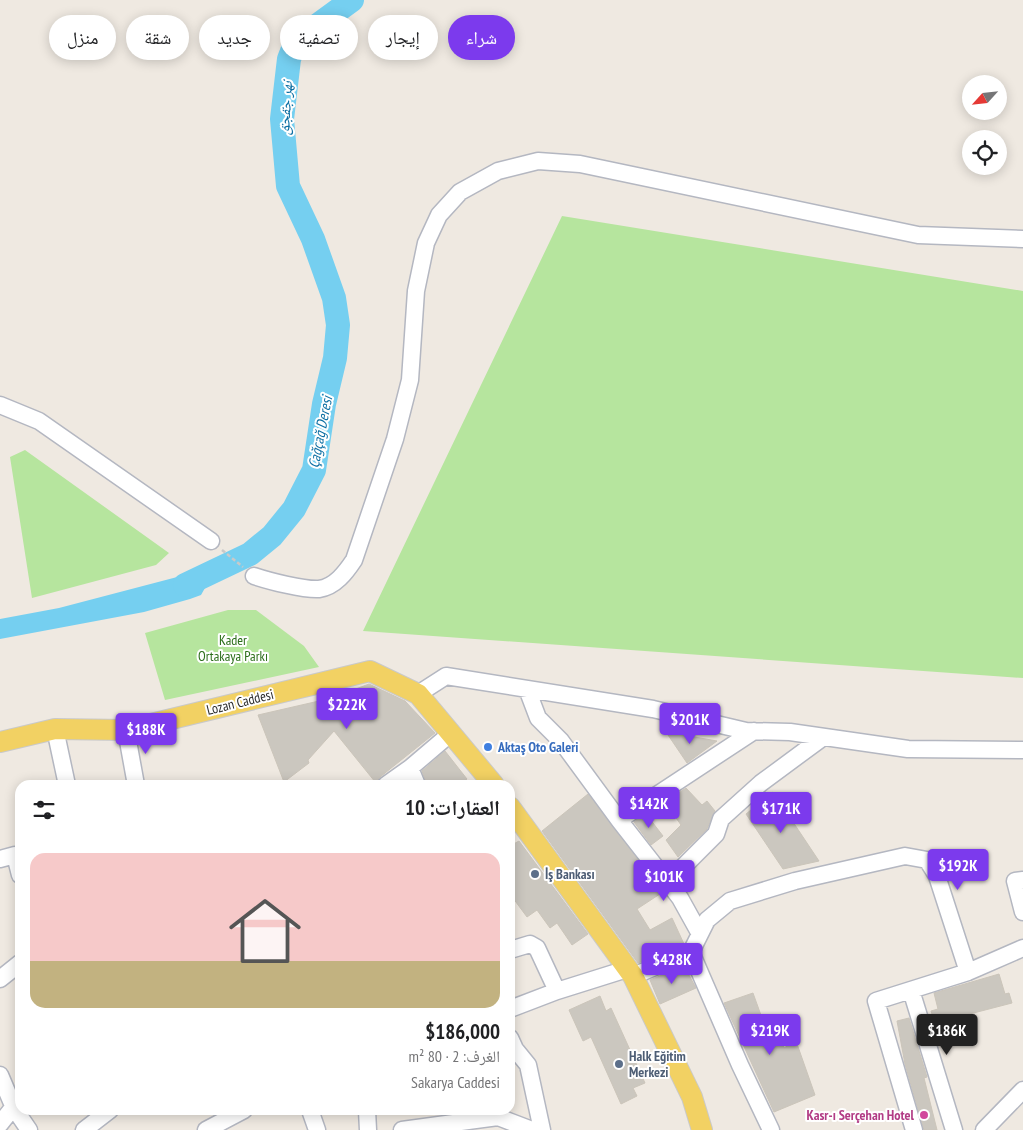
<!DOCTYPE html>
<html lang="ar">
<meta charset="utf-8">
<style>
body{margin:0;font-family:"PT Sans Narrow","Noto Naskh Arabic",sans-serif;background:#f6f6f6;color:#202124;direction:rtl;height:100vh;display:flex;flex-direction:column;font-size:19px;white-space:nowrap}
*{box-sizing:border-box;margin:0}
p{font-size:16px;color:#757577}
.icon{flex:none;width:28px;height:28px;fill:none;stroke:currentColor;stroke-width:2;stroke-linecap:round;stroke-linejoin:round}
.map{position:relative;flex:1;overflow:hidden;direction:ltr}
.panel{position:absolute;left:15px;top:780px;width:500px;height:335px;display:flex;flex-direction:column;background:#fff;border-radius:15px;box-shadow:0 2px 12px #0003;direction:rtl}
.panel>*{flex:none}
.guide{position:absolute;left:15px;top:15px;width:500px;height:45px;direction:rtl;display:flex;gap:10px}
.needle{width:32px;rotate:243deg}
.buttons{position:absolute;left:962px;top:75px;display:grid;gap:10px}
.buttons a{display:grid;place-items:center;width:45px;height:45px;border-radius:50%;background:#fff;box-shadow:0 2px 12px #0003;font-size:25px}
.price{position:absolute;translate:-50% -42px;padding:0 11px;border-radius:5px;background:#7c3aed;color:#fff;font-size:16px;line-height:32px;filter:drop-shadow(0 1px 2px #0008)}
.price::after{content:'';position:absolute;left:50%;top:30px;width:15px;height:11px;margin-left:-8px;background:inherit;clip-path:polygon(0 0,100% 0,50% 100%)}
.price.active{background:#222;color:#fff}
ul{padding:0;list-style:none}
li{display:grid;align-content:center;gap:10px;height:265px;padding:0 15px}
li+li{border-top:1px solid #e0e0e0}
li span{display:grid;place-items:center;height:155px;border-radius:15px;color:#555}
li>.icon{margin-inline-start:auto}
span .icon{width:90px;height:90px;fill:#fffc;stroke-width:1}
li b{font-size:21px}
h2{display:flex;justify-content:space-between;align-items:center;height:60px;padding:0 15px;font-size:21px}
.chip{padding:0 18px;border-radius:22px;background:#fff;box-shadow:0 2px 12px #0003;font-size:18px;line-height:45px}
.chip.active{background:#7c3aed;color:#fff}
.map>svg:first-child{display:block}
.green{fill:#b6e59e}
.water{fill:#75cff0}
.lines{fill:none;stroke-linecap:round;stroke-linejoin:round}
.river{stroke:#75cff0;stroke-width:24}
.building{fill:#cbc7bf;stroke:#cbc5ba}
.minor-casing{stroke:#b4b7c1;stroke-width:19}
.major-casing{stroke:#c9c9c9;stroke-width:22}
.path{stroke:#c9c9c9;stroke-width:2.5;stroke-dasharray:4 2.5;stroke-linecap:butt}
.minor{stroke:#fff;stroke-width:16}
.major{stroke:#f2d163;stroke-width:20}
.shop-dot{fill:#3f7fe0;stroke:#fff;stroke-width:2}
.service-dot{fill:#5c6f8a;stroke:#fff;stroke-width:2}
.hotel-dot{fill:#d1479c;stroke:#fff;stroke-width:2}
.labels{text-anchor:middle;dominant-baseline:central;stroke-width:4;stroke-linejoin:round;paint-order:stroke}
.park-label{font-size:14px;fill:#2c6e1b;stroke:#fff}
.street-label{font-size:14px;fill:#2e2e2e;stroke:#fff}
.shop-label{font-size:14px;font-weight:bold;fill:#366cbe;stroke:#fff;text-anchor:start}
.service-label{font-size:14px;font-weight:bold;fill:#4e5e75;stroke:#fff;text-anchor:start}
.hotel-label{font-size:14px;font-weight:bold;fill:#b23c85;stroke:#fff;text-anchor:end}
.water-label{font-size:15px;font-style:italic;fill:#0d6fa3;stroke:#fff}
</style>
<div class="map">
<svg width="1023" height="1130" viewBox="0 0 1023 1130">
<rect width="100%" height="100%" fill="#efe9e1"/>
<path class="green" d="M 562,216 L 1023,291 L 1023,678 L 363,631 Z
M 25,450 L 169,553 L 156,565 L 32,598 L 10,457 Z
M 228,610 L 256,610 L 304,646 L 319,667 L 165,700 L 145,633 Z"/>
<path class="water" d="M 214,572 L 201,595 L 190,599 L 144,612 L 0,639 L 0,619 L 59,608 L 181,576 Z"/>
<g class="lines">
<path class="river" d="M 185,585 L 250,554 L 272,536 L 294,509 L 314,470 L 324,404 L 335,358 L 338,325 L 334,298 L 313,239 L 288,186 L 282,119 L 289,59 L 296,41 L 352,0"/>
</g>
<path class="building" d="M 369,684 L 405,701 L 435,733 L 380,777 L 376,783 L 334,731 L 308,760 L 309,763 L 284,782 L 258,715 L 332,698 Z
M 666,732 L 717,741 L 687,763 Z
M 445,751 L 467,779 L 459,785 L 427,785 L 422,771 Z
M 686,788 L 702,805 L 707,801 L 715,811 L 707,829 L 678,857 L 666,840 L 681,825 L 665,802 Z
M 773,792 L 819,861 L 783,869 L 746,814 Z
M 588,794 L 663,892 L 637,909 L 650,930 L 672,918 L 684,944 L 638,963 L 542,831 Z
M 646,814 L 663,836 L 651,845 L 634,822 Z
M 519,841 L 588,934 L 572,945 L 557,923 L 550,928 L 537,910 L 527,917 L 510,894 L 510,846 Z
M 684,966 L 696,988 L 660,1004 L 650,980 Z
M 999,974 L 1005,994 L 1009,993 L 1012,1003 L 935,1023 L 931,1011 L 938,1009 L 934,993 Z
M 753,993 L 767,1032 L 776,1028 L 784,1048 L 796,1041 L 815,1095 L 774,1112 L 724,1003 Z
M 600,996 L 606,1011 L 611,1008 L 645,1083 L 633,1088 L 637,1096 L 621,1104 L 591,1037 L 583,1041 L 569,1010 Z
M 909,1018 L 927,1077 L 924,1078 L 937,1130 L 924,1130 L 905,1064 L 897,1021 Z"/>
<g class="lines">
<defs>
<path id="minor" d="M 0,405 L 39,421 L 211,541
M 254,576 C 269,581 304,590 319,589 C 335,587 346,572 354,560 L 395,439 L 410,380 L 416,291 L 426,243 L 439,215 L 460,192 L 498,171 L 538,161 L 580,164 L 918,235 L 1023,239
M 527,689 L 538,718 L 561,741 L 619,820 L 680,898 L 700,934 L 691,952 L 740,1065 L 771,1130
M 418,694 L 446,676 L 653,709 L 746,731 L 790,732 L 908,749 L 1023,750
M 55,729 L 67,785
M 126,730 L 136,785
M 410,768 L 417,785
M 386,785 L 410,768 L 450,734
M 619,820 L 754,731
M 0,859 L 15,855 L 20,875
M 1023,880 L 1015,881 L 1023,912
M 668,882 L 716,834 L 721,819 L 761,783 L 822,738
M 700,934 L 707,920 L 730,901 L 795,881 L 905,856 L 927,860 L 937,876 L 968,972
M 510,950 L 530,944 L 537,948 L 557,991
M 633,976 L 691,952
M 0,979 L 20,963
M 911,990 L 954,1130
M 510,1009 L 557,991 L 627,969
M 510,1038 L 515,1049 L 528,1065 L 542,1130
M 0,1075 L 14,1108 L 29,1130
M 310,1110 L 317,1130
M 367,1110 L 368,1130
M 0,1124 L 19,1100
M 84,1130 L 110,1110
M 206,1130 L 244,1110
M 402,1130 L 498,1117 L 532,1130
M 914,1130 L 876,1001 L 968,972 L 1023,948
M 984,1130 L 1023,1090"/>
<path id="major" d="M 0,742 L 55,729 L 126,730 L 370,671 L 418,694 L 494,785
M 510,807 L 633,976 L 692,1097 L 702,1130"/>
</defs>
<use href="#minor" class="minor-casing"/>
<use href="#major" class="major-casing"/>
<path class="path" d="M 222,550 L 243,567"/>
<use href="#minor" class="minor"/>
<use href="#major" class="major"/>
</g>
<circle class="shop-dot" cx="488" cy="747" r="5"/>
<g class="service-dot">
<circle cx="535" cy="874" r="5"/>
<circle cx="619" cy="1064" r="5"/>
</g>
<circle class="hotel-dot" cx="924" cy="1115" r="5"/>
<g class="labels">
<g class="park-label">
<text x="233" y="640">Kader<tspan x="233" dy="16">Ortakaya Parkı</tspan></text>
</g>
<g class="street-label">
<text transform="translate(240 702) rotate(-14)">Lozan Caddesi</text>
</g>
<g class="shop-label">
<text x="498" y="747">Aktaş Oto Galeri</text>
</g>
<g class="service-label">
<text x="545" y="874">İş Bankası</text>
<text x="629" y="1056">Halk Eğitim<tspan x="629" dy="16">Merkezi</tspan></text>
</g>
<g class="hotel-label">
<text x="914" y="1115">Kasr-ı Serçehan Hotel</text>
</g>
<g class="water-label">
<text transform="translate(285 108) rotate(-87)">نهر جقجق</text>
<text transform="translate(320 432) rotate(-79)">Çağçağ Deresi</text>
</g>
</g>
</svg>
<div class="buttons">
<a><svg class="needle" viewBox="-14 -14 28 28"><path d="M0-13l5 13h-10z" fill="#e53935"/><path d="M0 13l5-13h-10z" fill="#757577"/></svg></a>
<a><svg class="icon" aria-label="locate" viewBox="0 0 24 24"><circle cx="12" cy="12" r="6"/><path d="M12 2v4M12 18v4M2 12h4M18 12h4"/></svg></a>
</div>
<b class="price" style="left:347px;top:730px">$222K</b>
<b class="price" style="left:690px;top:745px">$201K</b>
<b class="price" style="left:146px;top:755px">$188K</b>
<b class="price" style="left:649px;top:829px">$142K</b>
<b class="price" style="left:781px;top:834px">$171K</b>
<b class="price" style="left:958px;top:891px">$192K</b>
<b class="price" style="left:664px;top:902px">$101K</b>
<b class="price" style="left:672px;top:985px">$428K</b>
<b class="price" style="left:770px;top:1056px">$219K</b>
<b class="price active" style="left:947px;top:1056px">$186K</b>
<div class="guide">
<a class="chip active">شراء</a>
<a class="chip">إيجار</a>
<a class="chip">تصفية</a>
<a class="chip">جديد</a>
<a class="chip">شقة</a>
<a class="chip">منزل</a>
</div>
<section class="panel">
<h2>العقارات: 10<svg class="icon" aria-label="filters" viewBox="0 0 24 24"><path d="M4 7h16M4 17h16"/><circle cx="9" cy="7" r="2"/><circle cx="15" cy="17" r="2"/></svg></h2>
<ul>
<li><span style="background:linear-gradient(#f6c9c9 70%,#c2b280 0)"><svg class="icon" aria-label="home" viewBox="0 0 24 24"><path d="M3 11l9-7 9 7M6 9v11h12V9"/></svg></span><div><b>$186,000</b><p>الغرف: 2 · 80 m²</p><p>Sakarya Caddesi</p></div></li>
</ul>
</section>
</div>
